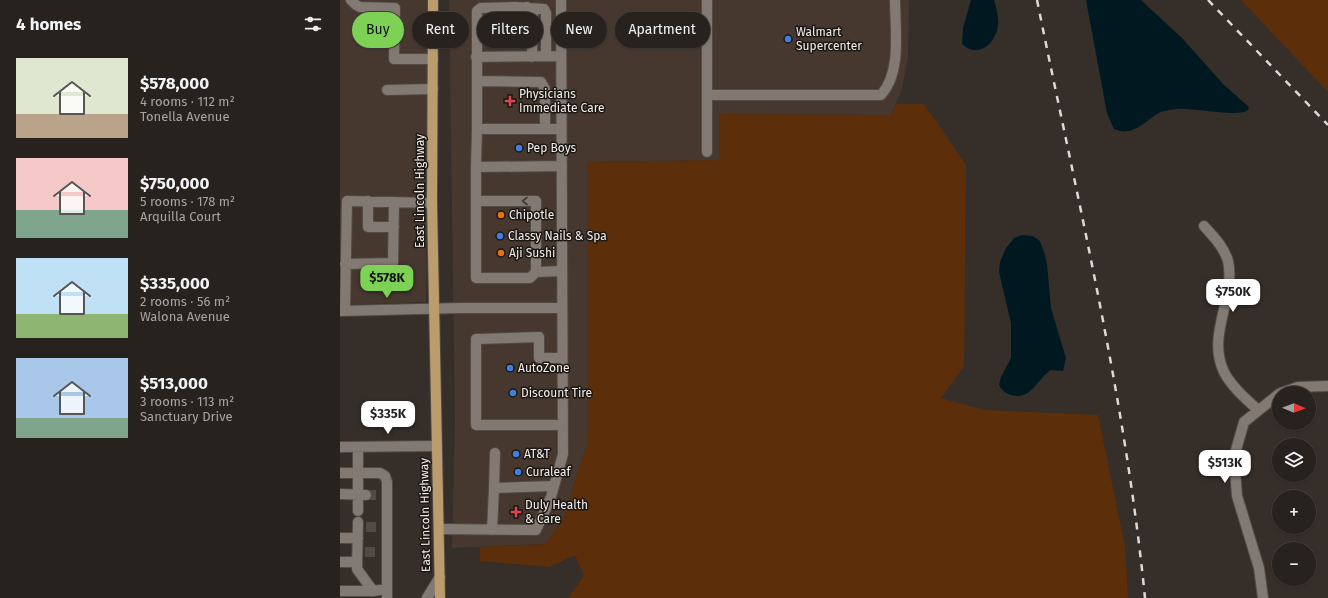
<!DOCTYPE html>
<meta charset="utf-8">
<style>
body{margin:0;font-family:"Fira Sans",sans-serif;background:#302a27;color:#f1f3f6;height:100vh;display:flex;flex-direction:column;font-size:15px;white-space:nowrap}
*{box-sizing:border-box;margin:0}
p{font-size:13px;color:#a5a4a4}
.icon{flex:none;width:22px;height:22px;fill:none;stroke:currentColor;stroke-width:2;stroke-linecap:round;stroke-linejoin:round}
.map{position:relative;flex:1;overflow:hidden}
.sheet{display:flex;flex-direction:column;background:#28221e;width:340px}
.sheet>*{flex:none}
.banner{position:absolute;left:12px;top:12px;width:380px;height:36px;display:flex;gap:8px}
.needle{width:26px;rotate:91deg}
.controls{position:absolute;left:932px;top:386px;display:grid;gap:8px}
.controls a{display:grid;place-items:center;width:44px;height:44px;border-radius:50%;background:#28221e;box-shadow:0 1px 3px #0004,0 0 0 1px #443f3c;font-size:20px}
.price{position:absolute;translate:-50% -34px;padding:0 9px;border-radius:8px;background:#fff;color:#222;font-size:13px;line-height:26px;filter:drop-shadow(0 1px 2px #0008)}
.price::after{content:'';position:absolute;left:50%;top:24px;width:12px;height:9px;margin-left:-6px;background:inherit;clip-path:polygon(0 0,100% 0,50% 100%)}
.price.selected{background:#7dd154;color:#111}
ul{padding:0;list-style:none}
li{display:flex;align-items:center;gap:12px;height:100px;padding:0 16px}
li span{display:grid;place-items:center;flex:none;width:112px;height:80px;border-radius:0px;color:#555}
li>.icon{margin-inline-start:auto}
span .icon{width:48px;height:48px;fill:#fffc;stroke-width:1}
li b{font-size:17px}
h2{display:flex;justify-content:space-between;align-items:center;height:48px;padding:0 16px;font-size:17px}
.pill{padding:0 14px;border-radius:18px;background:#28221e;box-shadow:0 1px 3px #0004,0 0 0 1px #443f3c;font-size:14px;line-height:36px}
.pill.selected{background:#7dd154;color:#111}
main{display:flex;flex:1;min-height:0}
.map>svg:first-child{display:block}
.built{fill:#46382f}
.green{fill:#5c2f0a}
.water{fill:#001921}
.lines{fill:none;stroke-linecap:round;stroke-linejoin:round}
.minor-tunnel{stroke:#524b45;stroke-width:10;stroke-dasharray:10 5;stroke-linecap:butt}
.minor-casing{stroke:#514a45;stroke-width:12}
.major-casing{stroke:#514a45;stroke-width:12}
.minor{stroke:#837973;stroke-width:10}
.major{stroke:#ba9c6d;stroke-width:10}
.rail{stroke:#dfd8d4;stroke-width:2.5;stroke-dasharray:7 7;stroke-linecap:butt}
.oneway{stroke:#3f3935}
.shop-dot{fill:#3f7fe0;stroke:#1b1714;stroke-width:1.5}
.health-dot{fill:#e0444e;stroke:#1b1714;stroke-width:1.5}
.food-dot{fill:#e8710a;stroke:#1b1714;stroke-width:1.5}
.labels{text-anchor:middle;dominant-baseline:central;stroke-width:3;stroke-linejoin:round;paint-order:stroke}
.poi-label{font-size:12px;fill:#f4eeea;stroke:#1b1714;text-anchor:start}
.street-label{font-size:12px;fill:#f4eeea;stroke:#1b1714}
</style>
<main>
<section class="sheet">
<h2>4 homes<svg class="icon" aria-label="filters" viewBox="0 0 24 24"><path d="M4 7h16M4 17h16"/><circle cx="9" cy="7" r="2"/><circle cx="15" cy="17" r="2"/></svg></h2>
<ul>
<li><span style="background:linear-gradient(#dfe7d0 70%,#b9a48a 0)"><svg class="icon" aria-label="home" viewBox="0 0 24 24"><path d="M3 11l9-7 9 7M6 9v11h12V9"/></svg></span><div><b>$578,000</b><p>4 rooms · 112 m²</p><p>Tonella Avenue</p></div></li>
<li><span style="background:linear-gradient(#f6c9c9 65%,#7fa58c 0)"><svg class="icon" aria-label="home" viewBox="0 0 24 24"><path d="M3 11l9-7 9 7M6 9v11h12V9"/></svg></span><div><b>$750,000</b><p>5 rooms · 178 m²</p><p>Arquilla Court</p></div></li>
<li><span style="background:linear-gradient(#bfe0f5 70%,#8fb573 0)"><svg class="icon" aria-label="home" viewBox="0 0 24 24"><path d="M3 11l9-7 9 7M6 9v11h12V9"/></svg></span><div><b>$335,000</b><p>2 rooms · 56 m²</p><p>Walona Avenue</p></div></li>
<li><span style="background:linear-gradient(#a9c7e8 75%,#7fa58c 0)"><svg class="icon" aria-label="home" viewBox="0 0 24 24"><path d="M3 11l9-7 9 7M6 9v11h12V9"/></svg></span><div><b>$513,000</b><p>3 rooms · 113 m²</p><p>Sanctuary Drive</p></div></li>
</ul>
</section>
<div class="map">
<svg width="988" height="598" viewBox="0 0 988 598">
<rect width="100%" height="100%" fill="#362e28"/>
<path class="built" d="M 0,0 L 89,0 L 86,302 L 0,305 Z
M 109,0 L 569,0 L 568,57 L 562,89 L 551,115 L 379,114 L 379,160 L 247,162 L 247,444 L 223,520 L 205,544 L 112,548 L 115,421 Z"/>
<path class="green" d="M 901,0 L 988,0 L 988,92 Z
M 556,104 L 584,104 L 626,165 L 624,366 L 601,398 L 644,410 L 758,415 L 785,547 L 788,598 L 228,598 L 244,576 L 235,555 L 209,567 L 140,561 L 140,547 L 205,544 L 223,520 L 247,444 L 247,162 L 379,160 L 379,114 L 551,115 Z"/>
<path class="water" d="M 631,0 L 654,0 C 656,8 659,16 658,25 C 656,44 638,59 622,44 L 623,28 Z
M 746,0 L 801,0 L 843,39 L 884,85 L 909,107 L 908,110 C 898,118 851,107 835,109 C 830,110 822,111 817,114 C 803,123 792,137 774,129 L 767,113 Z
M 682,235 L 693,236 L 700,241 L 704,252 L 707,264 L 711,308 L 726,358 L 723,371 L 711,370 C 698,378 691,401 671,395 C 665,393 662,390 659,385 L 661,377 L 671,358 L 671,323 L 659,272 L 660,262 L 666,248 L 674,238 Z"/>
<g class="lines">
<path class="minor-tunnel" d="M 26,495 L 37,495
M 26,527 L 37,527
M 25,552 L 37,552"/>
<defs>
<path id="minor" d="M 11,0 L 16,5 L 20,7 L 55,8 L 54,59 L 93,59
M 187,7 L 191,9 L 193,13 L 192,57
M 206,56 L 206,13 L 204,9 L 175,7 L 141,8 L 137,11 L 137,129 L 221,129
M 136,57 L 221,56
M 137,81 L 201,82 L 205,89 L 205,129
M 47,90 L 93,89
M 367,95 L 541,95 C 562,72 555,30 555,0
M 137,129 L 136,167 L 222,166
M 367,152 L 367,0
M 136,167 L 136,278 L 190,278 L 196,272 L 222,271
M 28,201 L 28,227 L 54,227
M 136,201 L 196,201 L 196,272
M 864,226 C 873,236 884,247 888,261 C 896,298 866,335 884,372 C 891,386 906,399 918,410
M 5,264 L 53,263 L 54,202
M 5,310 L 7,201 L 92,203
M 0,311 L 120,308 L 222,308
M 941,393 L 958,387 L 988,386
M 221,425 L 136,425 L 136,339 L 199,337 L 199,358 L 222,358
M 0,447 L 97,446
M 0,473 L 40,473 L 45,476 L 47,482 L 47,589
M 154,488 L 155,453
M 0,494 L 26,495
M 18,511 L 18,447
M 18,522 L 17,569 L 33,591 L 47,589 L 47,598
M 99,529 L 196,530 L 211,497 L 223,454 L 221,0
M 152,530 L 154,488 L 213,486
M 0,538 L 18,538
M 0,562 L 17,562
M 0,591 L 33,591
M 87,598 L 100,577
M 923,598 L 919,568 L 897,496 L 894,457 L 904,422 L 939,394"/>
<path id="major" d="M 93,0 L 92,203 L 100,598"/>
</defs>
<use href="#minor" class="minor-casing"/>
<use href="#major" class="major-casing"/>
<use href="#minor" class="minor"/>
<use href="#major" class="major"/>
<path class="rail" d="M 697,0 C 737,198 785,396 805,598
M 868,0 L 988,125"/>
</g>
<defs><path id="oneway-chevron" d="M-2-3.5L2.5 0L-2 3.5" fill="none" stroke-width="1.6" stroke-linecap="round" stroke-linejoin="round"/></defs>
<use class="oneway" href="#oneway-chevron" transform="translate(185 201) rotate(180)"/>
<g class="shop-dot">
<circle cx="448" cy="39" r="4"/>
<circle cx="179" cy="148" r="4"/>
<circle cx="160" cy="236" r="4"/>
<circle cx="170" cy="368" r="4"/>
<circle cx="173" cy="393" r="4"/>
<circle cx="176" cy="454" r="4"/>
<circle cx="178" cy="472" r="4"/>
</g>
<g class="health-dot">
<path d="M168 95h4v4h4v4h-4v4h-4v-4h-4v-4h4z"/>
<path d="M174 506h4v4h4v4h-4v4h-4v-4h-4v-4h4z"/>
</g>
<g class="food-dot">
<circle cx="161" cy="215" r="4"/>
<circle cx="161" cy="253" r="4"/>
</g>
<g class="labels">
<g class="poi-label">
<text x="456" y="32">Walmart<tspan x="456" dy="14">Supercenter</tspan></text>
<text x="179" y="94">Physicians<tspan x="179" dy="14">Immediate Care</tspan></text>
<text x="187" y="148">Pep Boys</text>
<text x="169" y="215">Chipotle</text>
<text x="168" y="236">Classy Nails &amp; Spa</text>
<text x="169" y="253">Aji Sushi</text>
<text x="178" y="368">AutoZone</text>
<text x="181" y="393">Discount Tire</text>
<text x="184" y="454">AT&amp;T</text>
<text x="186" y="472">Curaleaf</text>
<text x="185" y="505">Duly Health<tspan x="185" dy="14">&amp; Care</tspan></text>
</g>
<g class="street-label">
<text transform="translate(80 191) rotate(-90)">East Lincoln Highway</text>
<text transform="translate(85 515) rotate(-91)">East Lincoln Highway</text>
</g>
</g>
</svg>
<div class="controls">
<a><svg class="needle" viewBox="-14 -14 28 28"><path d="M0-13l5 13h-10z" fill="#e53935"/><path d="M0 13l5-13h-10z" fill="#a5a4a4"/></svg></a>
<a><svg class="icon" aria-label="layers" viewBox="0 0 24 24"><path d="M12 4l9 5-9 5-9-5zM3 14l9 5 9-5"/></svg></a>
<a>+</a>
<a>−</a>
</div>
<b class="price selected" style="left:47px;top:299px">$578K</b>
<b class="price" style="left:893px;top:313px">$750K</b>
<b class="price" style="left:48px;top:435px">$335K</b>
<b class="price" style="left:885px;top:484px">$513K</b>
<div class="banner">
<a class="pill selected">Buy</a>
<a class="pill">Rent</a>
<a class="pill">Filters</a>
<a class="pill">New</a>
<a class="pill">Apartment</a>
</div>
</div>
</main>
